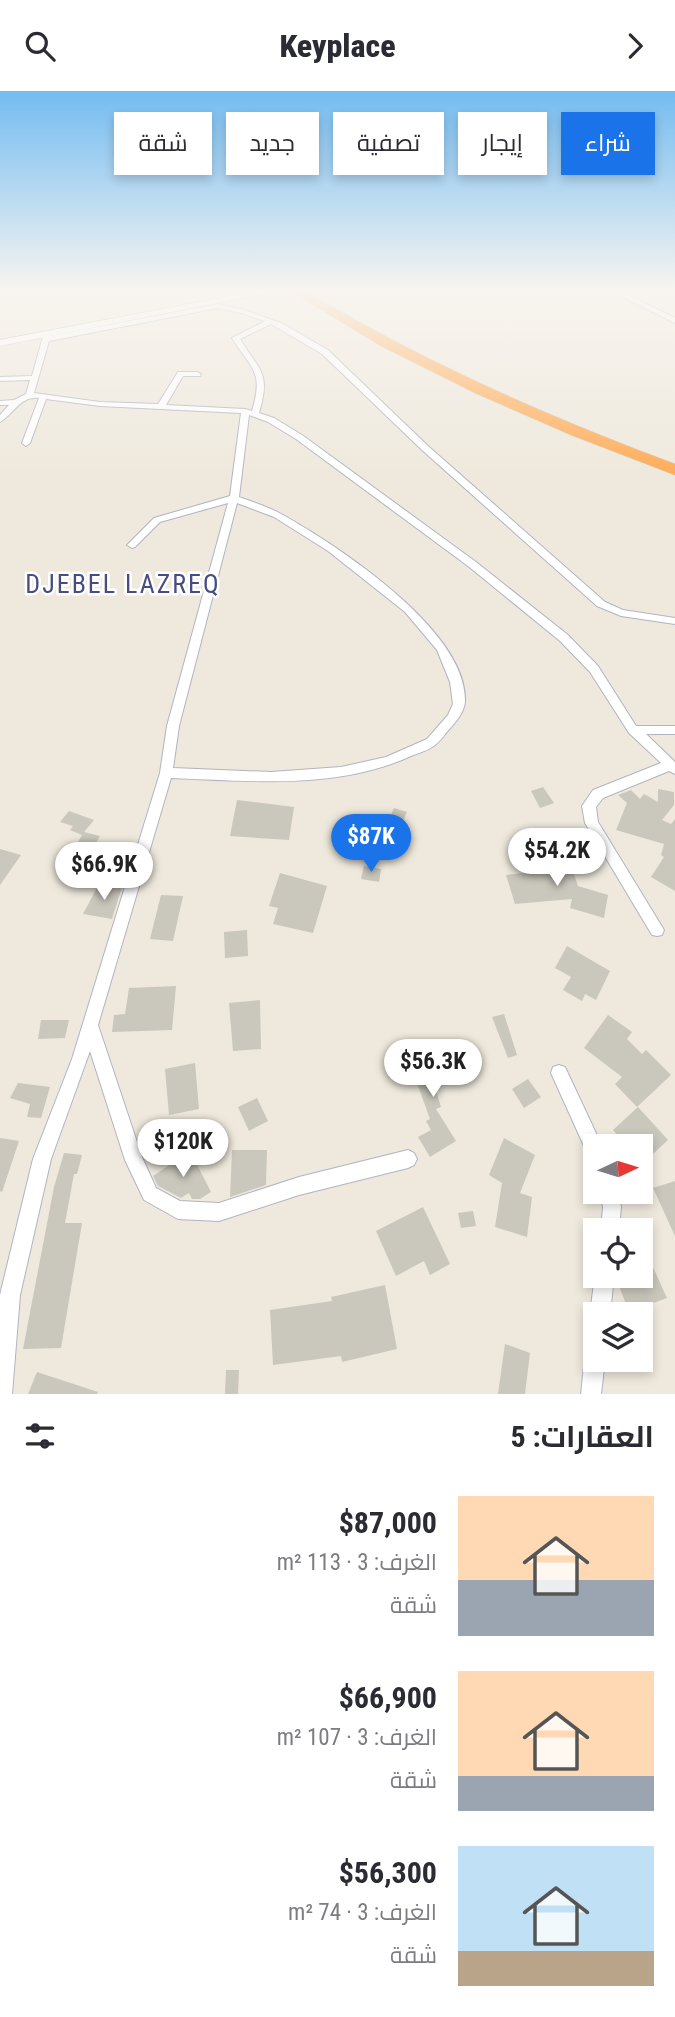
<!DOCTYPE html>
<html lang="ar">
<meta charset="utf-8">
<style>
body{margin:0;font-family:"Roboto Condensed",Cairo,sans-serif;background:#f7f7f7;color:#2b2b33;direction:rtl;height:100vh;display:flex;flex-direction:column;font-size:26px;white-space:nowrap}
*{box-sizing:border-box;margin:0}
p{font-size:23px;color:#7c7c81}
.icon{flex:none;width:38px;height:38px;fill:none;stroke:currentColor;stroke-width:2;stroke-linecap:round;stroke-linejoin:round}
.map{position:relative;height:1303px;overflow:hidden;direction:ltr}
.sheet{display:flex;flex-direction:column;background:#fff;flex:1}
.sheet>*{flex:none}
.top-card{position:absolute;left:21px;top:21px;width:634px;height:63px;direction:rtl;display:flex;gap:14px}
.needle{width:46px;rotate:86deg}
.controls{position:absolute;left:583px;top:1043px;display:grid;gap:14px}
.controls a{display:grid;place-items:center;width:70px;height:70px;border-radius:0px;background:#fff;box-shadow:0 4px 10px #0003;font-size:35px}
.price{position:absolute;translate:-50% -60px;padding:0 16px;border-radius:24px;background:#fff;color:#222;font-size:23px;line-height:46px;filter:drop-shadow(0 2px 4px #0008)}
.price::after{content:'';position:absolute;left:50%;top:42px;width:21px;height:16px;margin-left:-10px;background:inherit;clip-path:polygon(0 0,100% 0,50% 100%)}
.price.current{background:#1a73e8;color:#fff}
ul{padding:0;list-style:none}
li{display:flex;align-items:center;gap:21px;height:175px;padding:0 21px}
li span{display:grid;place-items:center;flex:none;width:196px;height:140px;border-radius:0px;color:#555}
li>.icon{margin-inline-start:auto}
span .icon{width:84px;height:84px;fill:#fffc;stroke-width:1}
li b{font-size:30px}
h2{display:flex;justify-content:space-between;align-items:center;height:84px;padding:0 21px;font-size:30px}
.tag{padding:0 24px;border-radius:0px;background:#fff;box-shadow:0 4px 10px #0003;font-size:24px;line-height:63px}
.tag.current{background:#1a73e8;color:#fff}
header{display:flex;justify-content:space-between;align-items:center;height:91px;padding:0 21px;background:#fff;font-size:32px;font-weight:800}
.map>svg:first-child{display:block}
.building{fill:#cac7bc}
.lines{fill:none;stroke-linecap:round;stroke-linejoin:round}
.street-casing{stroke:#b1b3c1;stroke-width:2}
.secondary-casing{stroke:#b1b3c1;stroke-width:1}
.highway-casing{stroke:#ccc;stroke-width:1}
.street{fill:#fff;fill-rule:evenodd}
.secondary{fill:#fff;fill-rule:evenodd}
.highway{fill:#ffad59;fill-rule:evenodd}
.labels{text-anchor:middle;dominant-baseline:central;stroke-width:5;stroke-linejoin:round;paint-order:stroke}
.quarter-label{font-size:26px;letter-spacing:2px;fill:#474d83;stroke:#fff}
</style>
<header><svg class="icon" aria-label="forward" viewBox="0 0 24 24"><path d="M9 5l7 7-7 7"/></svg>Keyplace<svg class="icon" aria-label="search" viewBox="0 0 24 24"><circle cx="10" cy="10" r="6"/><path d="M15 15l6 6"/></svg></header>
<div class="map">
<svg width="675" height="1303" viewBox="0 0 675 1303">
<rect width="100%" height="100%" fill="#efe9dd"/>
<path class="building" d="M 543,696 L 554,712 L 540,717 L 531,700 Z
M 658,698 L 674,701 L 674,714 L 662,729 L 671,733 L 675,728 L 675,800 L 651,786 L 664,766 L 661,764 L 664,753 L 616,739 L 627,712 L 618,704 L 631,699 L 640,708 L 644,703 L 658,711 Z
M 237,709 L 294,716 L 289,749 L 230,745 Z
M 394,717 L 407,721 L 397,744 L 384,740 Z
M 69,720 L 94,729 L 84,741 L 100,745 L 81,778 L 65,774 L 82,744 L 70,739 L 73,735 L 60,731 Z
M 0,758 L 21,764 L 0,794 Z
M 568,766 L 578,795 L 608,804 L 604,827 L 570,817 L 572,808 L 515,813 L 506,784 L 550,779 L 547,768 Z
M 364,775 L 381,778 L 379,791 L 361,788 Z
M 280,782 L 327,795 L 313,842 L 273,833 L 278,817 L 269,815 Z
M 99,793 L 122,796 L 112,828 L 83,823 Z
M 161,804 L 183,805 L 173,850 L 150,848 Z
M 247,839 L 248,865 L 225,867 L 224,841 Z
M 567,855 L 610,880 L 596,909 L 585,903 L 582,910 L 563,899 L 571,886 L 555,877 Z
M 176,895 L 172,939 L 112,941 L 114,924 L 125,923 L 129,897 Z
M 260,909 L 261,958 L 233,960 L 229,912 Z
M 504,923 L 517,964 L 508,967 L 492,926 Z
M 608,924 L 632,941 L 627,948 L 642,963 L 646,959 L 671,984 L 637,1016 L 615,993 L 622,986 L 584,957 Z
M 41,929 L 69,929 L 65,947 L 38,948 Z
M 445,952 L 455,969 L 430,981 L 441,1016 L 436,1018 L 456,1050 L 430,1066 L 418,1046 L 431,1039 L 426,1030 L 430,1028 L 417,992 L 413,994 L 406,979 L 427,970 L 423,963 Z
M 195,972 L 199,1018 L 169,1024 L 165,978 Z
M 528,988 L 541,1006 L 524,1017 L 512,998 Z
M 18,992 L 50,996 L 41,1027 L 27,1026 L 30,1013 L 10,1007 Z
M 257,1007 L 268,1030 L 249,1040 L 238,1016 Z
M 638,1016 L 668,1049 L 640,1075 L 640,1055 L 627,1055 L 613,1039 Z
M 0,1047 L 19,1050 L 2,1101 L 0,1100 Z
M 504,1047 L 535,1064 L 520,1102 L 532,1106 L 527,1146 L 495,1136 L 502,1092 L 489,1084 Z
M 232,1059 L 267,1059 L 266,1094 L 230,1106 Z
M 190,1060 L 211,1101 L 200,1108 L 192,1108 L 189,1102 L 181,1107 L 158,1095 L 153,1085 Z
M 64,1062 L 82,1064 L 77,1083 L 74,1083 L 65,1132 L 82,1132 L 61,1257 L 23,1258 L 54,1096 Z
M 675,1090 L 675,1145 L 653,1097 Z
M 423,1116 L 450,1173 L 430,1184 L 424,1170 L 396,1185 L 376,1140 Z
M 473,1120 L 476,1135 L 461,1137 L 458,1122 Z
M 652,1174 L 667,1207 L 629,1221 L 616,1187 L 640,1185 L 640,1178 Z
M 385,1194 L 397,1258 L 342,1271 L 341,1265 L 273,1274 L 270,1219 L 332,1210 L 331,1206 Z
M 505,1253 L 530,1262 L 525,1303 L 498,1303 Z
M 226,1279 L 239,1279 L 238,1303 L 225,1303 Z
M 37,1281 L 98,1301 L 97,1303 L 28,1303 Z"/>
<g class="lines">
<defs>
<path id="street" d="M 609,199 L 618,199 L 675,227 L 675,232 Z
M 218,213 L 245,219 L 283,233 L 328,259 L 428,355 L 605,511 L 623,519 L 675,527 L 675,533 L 621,525 L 597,515 L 422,359 L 322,263 L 271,233 L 240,248 C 260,281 271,281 259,322 L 274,327 L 302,344 L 476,471 L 568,544 L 598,575 L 636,635 L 675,635 L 675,643 L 646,643 L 675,671 L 675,683 L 669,680 L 603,707 L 596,716 L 598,731 L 664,839 L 662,844 L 657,845 L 652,844 L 585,732 L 582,715 L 593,699 L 661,672 L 629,642 L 590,581 L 560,550 L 468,475 L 296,348 L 268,331 L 249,324 L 239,406 C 253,411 269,416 283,424 C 338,455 468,540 465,611 C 464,623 453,634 446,642 C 443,646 439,651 435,654 C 429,659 419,662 411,665 C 337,699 250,690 171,687 L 98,934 L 142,1066 L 156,1097 L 180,1110 L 219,1112 L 299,1086 L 408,1059 L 414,1062 L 417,1068 L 414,1074 L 408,1077 L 299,1104 L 219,1130 L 178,1128 L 144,1109 L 125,1069 L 90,960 L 51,1068 L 20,1204 L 12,1303 L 0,1303 L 0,1204 L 33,1068 L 72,968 L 160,682 L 167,635 L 228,412 L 160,431 L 135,456 L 132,457 L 127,454 L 154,427 L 230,405 L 241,322 L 100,315 L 46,308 L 30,352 L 26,355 L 22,352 L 39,307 C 20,305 14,323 0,331 L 0,324 L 9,314 L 0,314 L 0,310 L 14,309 L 26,303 L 30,289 L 0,290 L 0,286 L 32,285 L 44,242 L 50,242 L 50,245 ZM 218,217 L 241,222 L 265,230 L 232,247 C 252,279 264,280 252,320 L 245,318 L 166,314 L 183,285 L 200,285 L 201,283 L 197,281 L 178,281 L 158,313 L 100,311 L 34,302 L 49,250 ZM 237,412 L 274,426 L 328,460 L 405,521 L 437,559 L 450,591 L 453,613 L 448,624 L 427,648 L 386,666 L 341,676 L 271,681 L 173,677 L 179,635 Z
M 559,974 L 565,976 L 602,1055 L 595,1055 L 595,1069 L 589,1066 L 551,982 L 553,976 Z
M 600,1101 L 618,1101 L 621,1116 L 619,1139 L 601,1139 L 603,1116 Z
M 595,1184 L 614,1185 L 610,1223 L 595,1223 L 595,1231 L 590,1223 Z
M 595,1256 L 595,1269 L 605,1269 L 601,1303 L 581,1303 L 585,1266 L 588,1259 Z"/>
<path id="secondary" d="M 262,199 L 283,199 L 0,255 L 0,249 Z"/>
<path id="highway" d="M 289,199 L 304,199 C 422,270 546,325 675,373 L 675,384 L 571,344 L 475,302 L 381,255 Z"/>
</defs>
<use href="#street" class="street-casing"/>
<use href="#secondary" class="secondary-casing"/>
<use href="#highway" class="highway-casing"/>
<use href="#street" class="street"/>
<use href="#secondary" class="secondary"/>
<use href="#highway" class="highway"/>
</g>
<linearGradient id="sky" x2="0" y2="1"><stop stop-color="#74bcf0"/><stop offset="0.52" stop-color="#f8f5f0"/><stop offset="1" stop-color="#f8f5f0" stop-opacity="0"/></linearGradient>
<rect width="675" height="382" fill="url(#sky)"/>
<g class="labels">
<g class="quarter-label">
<text x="123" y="493">DJEBEL LAZREQ</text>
</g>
</g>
</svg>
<div class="controls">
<a><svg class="needle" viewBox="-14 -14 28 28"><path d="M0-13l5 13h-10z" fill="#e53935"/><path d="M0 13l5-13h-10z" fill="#7c7c81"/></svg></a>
<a><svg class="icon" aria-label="locate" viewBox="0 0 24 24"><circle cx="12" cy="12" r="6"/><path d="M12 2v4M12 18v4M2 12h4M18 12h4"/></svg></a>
<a><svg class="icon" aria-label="layers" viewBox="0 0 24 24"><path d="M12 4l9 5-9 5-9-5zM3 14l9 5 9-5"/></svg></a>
</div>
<b class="price current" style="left:371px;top:783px">$87K</b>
<b class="price" style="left:557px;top:797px">$54.2K</b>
<b class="price" style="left:104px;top:811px">$66.9K</b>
<b class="price" style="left:433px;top:1008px">$56.3K</b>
<b class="price" style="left:183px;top:1088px">$120K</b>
<div class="top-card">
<a class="tag current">شراء</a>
<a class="tag">إيجار</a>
<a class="tag">تصفية</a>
<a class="tag">جديد</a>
<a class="tag">شقة</a>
</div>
</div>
<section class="sheet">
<h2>العقارات: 5<svg class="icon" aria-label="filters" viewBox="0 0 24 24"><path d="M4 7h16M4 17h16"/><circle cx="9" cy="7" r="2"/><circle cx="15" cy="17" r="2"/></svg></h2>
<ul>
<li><span style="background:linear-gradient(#ffd9b3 60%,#9aa5b1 0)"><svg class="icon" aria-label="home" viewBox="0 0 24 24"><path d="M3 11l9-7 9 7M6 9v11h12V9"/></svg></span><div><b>$87,000</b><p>الغرف: 3 · 113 m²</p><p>شقة</p></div></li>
<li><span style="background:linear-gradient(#ffd9b3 75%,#9aa5b1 0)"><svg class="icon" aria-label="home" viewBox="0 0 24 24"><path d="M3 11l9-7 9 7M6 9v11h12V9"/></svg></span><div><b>$66,900</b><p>الغرف: 3 · 107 m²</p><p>شقة</p></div></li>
<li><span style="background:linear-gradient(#bfe0f5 75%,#b9a48a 0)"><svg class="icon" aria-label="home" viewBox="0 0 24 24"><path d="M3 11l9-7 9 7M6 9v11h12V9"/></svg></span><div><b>$56,300</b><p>الغرف: 3 · 74 m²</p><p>شقة</p></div></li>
</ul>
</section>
